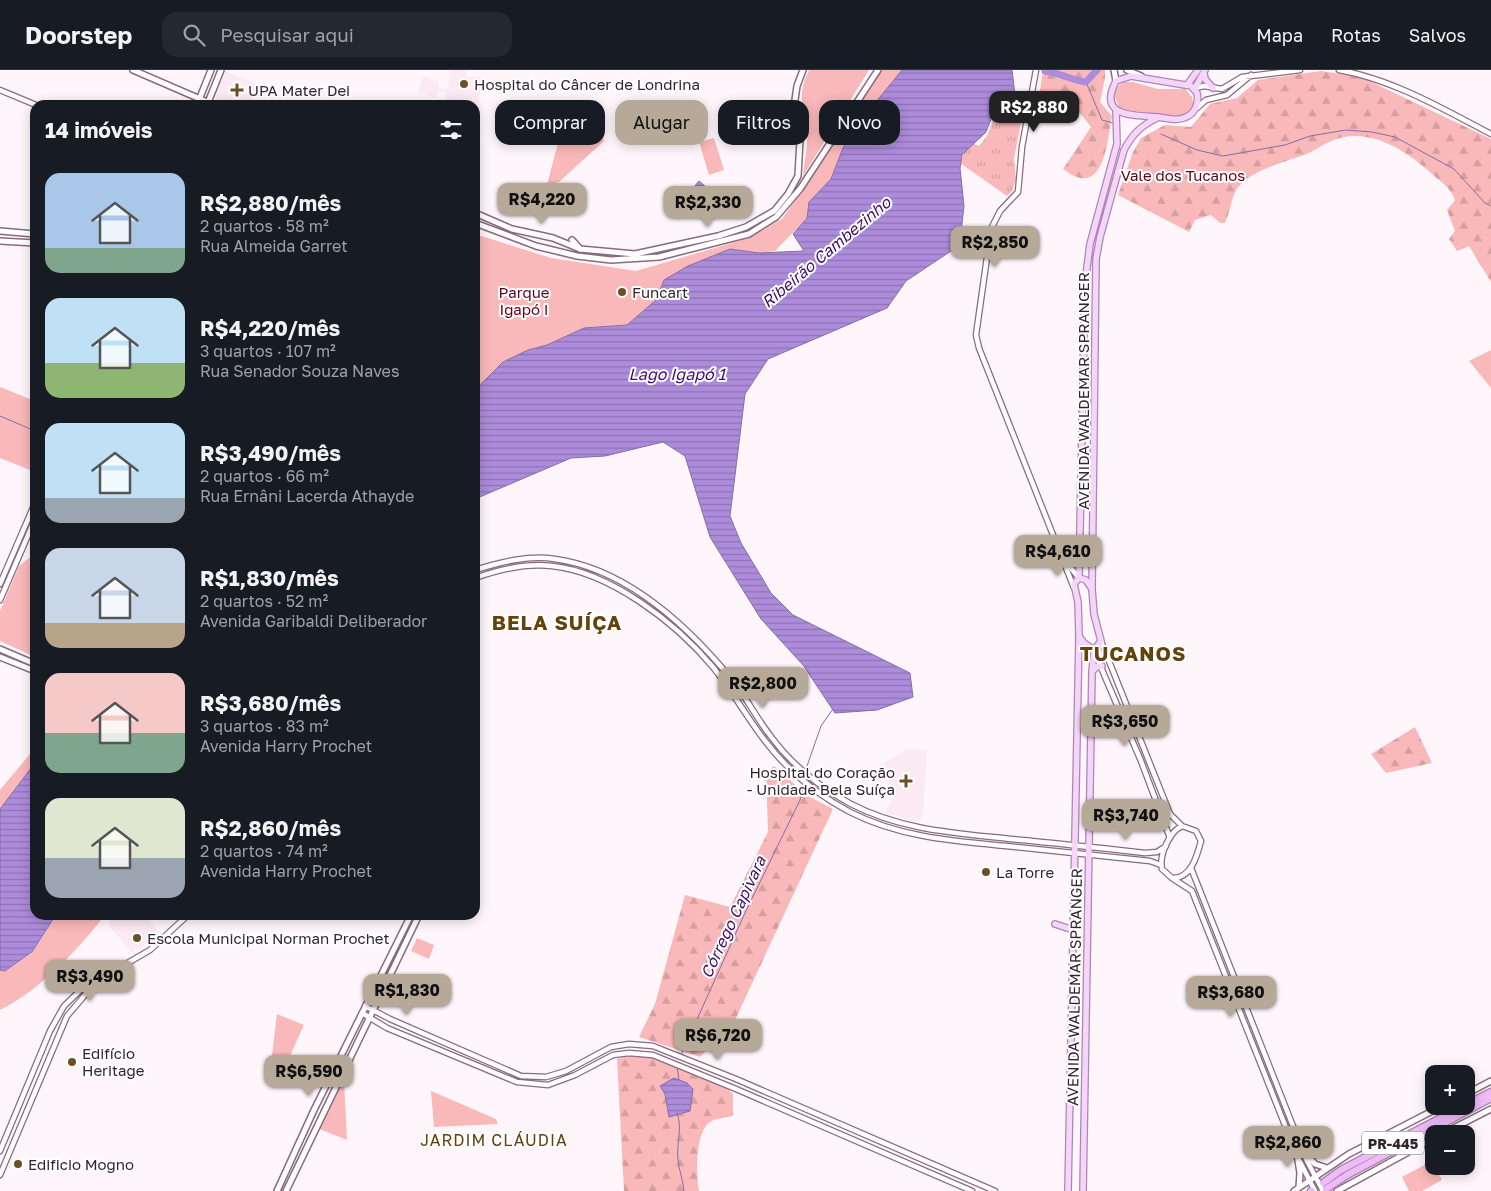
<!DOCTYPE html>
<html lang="pt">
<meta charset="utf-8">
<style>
body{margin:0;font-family:"Golos Text",sans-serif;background:#242831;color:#f1f3f6;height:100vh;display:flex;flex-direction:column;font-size:19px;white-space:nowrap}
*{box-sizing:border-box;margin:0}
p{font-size:16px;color:#9ea1a6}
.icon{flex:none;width:28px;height:28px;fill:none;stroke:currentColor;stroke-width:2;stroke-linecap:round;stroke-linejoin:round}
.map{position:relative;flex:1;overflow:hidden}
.drawer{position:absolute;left:30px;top:30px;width:450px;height:820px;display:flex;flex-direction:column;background:#171b24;border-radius:15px;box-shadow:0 2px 12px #0003}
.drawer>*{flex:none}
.banner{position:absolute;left:495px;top:30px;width:475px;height:45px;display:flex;gap:10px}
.tools{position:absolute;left:1425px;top:995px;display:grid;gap:10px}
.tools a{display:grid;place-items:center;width:50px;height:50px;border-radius:10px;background:#171b24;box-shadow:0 2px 12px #0003;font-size:25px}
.price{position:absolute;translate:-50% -42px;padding:0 11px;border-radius:10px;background:#b6a998;color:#111;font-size:16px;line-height:32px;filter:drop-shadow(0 1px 2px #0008)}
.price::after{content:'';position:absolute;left:50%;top:30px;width:15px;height:11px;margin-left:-8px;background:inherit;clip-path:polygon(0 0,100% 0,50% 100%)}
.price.active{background:#222;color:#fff}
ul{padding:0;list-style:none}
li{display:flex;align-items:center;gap:15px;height:125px;padding:0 15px}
li span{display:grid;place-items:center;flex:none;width:140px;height:100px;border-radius:15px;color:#555}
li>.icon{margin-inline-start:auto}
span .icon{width:60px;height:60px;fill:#fffc;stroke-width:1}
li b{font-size:21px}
h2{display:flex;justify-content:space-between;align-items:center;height:60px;padding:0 15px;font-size:21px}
.tag{padding:0 18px;border-radius:15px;background:#171b24;box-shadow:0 2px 12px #0003;font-size:18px;line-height:45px}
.tag.active{background:#b6a998;color:#111}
header{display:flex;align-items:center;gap:30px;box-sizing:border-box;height:70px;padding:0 25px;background:#171b24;border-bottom:1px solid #363941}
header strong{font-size:24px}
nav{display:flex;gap:28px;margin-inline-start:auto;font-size:18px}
.search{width:350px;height:45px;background:#242831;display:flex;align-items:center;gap:12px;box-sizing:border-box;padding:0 18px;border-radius:15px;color:#9ea1a6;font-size:19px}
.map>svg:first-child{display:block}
.built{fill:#fbe9f4}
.grass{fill:url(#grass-tufts)}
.forest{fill:url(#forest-firs)}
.park{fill:#f9b8b9}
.water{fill:url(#water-rules);stroke:#886da7}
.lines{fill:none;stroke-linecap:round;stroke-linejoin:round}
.stream{stroke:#886da7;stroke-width:1}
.river{stroke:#ad8cdb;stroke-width:7}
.tertiary-casing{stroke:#8a6a7f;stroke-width:7}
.secondary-casing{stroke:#8a6a7f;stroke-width:8}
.primary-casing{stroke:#ad86b1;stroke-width:8}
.motorway-casing{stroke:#ad86b1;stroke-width:9}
.tertiary{stroke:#fff;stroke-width:4.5}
.secondary{stroke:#fff;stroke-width:5}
.primary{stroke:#f5d6fa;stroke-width:5.5}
.motorway{stroke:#eebbf7;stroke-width:6}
.poi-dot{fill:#6d4f24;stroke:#fff;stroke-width:2}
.labels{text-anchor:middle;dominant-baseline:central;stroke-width:4;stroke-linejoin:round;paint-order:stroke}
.shield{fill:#fff;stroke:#70666d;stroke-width:1}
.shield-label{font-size:14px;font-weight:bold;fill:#33252e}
.poi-label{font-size:15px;fill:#33252e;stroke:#fff;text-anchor:start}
.park-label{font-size:15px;fill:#5b0317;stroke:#fff}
.street-label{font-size:15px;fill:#33252e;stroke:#fff}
.water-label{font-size:16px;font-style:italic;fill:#400d6b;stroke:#fff}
.neighbourhood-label{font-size:16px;letter-spacing:1px;fill:#63420b;stroke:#fff}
.district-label{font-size:20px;font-weight:bold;letter-spacing:1px;fill:#63420b;stroke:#fff}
</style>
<header>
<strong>Doorstep</strong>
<div class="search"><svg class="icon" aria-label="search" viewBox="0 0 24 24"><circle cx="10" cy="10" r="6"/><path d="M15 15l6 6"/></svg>Pesquisar aqui</div>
<nav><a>Mapa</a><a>Rotas</a><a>Salvos</a></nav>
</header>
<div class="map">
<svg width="1491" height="1121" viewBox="0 0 1491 1121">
<defs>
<pattern id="grass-tufts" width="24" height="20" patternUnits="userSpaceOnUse" patternTransform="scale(1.25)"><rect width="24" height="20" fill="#f9b8b9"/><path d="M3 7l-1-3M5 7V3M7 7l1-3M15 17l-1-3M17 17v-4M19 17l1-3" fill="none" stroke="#d69e9f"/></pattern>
<pattern id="forest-firs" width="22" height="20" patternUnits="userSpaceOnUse" patternTransform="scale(1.25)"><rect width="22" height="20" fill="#f9b8b9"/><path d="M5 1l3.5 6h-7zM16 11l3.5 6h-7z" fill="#d69e9f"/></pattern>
<pattern id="water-rules" width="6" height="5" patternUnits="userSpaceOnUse" patternTransform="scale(1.25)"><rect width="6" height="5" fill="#ad8cdb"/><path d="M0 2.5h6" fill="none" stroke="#8d72b2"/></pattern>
</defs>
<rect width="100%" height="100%" fill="#fef6fb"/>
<path class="built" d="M 450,0 L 466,0 L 466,7 L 481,7 L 478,44 L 475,54 L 475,35 L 444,35 L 447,23 L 438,22 L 435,28 L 418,22 L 423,6 L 439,12 L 439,18 L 448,19 Z
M 225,1 L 259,15 L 250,35 L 229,35 L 217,30 L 215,25 Z
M 907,679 L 927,680 L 923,744 L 920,750 L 912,751 L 885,743 L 896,724 L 876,698 Z
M 114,845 L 144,845 L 161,863 L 132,883 L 110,857 L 109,852 Z"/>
<path class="grass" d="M 1016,33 L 1019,33 L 1023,42 L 1014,89 L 1016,109 L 1012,121 L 1007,126 L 960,93 L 965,81 L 974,74 L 979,76 L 987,66 L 997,39 L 1005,35 L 1017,35 Z"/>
<path class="forest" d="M 1043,0 L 1105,0 L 1105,8 L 1100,32 L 1112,46 C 1107,72 1104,131 1063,99 L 1091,57 L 1065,24 L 1040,21 Z
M 1321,1 L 1361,7 L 1491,69 L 1491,212 L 1469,176 L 1457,181 L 1449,169 L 1455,161 L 1447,140 L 1455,130 C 1451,118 1441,112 1432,104 C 1406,80 1366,54 1329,72 C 1318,77 1310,84 1298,87 C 1278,94 1255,100 1240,115 C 1231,124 1231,141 1225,153 L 1220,153 L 1211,145 L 1195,150 L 1189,162 L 1118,125 L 1133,82 L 1141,68 L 1165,55 L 1191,57 L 1210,34 L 1237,28 L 1258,10 Z
M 1415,657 L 1432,693 L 1386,703 L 1371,684 Z
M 774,696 L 808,726 L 833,739 L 736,948 L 700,987 L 639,967 L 655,934 L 685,825 L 730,837 L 768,762 L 766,703 Z
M 632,985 L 658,988 L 728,1019 L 733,1024 L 733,1045 C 726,1049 717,1047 710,1052 C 695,1062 696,1104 699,1121 L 624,1121 L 617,989 Z"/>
<path class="park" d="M 809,0 L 869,0 L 803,106 C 804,93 808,78 807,66 C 804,39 796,26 809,0 Z
M 880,0 L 902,0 L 858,54 L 843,78 L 831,109 L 809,132 L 807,148 L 775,181 L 759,183 L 730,179 L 664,210 L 656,230 L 627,255 L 584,258 L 547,275 L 528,280 L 503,292 L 475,320 L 475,164 L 551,188 L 636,201 L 749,168 L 782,149 L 830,79 Z
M 1124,12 L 1133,12 L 1158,19 L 1185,19 L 1192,27 L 1194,37 L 1187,46 L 1177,47 L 1120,39 L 1114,25 L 1117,17 Z
M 601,59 L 604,71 L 559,112 L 547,115 L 559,69 Z
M 714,68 L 724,100 L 709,105 L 699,72 Z
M 1491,280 L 1491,318 L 1469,291 Z
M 0,317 L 35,331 L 35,402 L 0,388 Z
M 35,483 L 35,587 L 0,571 L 0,541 L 19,496 Z
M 35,678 L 35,693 L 0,739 L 0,720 Z
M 57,845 L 105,845 C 79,879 39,921 0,940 L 0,900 L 6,901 L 32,883 Z
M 417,868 L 434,875 L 429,889 L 411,881 Z
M 277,944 L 304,955 L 278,1012 L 272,1014 L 269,1010 Z
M 341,1009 L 344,1010 L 347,1070 L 317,1058 Z
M 431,1021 L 496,1049 L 498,1054 L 434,1057 Z
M 1432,1091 L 1442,1110 L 1422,1121 L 1409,1121 L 1402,1107 Z"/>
<path class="water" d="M 902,0 L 1012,0 L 1016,33 L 1005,33 L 995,39 L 986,62 L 962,85 L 960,98 L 964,136 L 961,162 L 951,181 L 906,211 L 887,238 L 768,289 L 745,324 L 730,446 L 741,473 L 771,523 L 793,545 L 910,603 L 913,627 L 877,640 L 835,643 L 803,595 L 761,549 L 710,467 L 685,386 L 663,372 L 605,386 L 571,388 L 475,429 L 475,320 L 503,292 L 528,280 L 547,275 L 584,258 L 627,255 L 656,230 L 664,210 L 688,196 L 730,179 L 759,183 L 804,181 L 793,164 L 807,148 L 809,132 L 831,109 L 843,78 L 858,54 Z
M 699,111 L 707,118 L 701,126 L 695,122 L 703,129 L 692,143 L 685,138 L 690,132 L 695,134 L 686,127 Z
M 35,693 L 35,845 L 56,845 L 32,882 L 5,901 L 0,900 L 0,739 Z
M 674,1008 L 687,1013 L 693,1019 L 690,1041 L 669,1047 L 665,1024 L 660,1016 Z"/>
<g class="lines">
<path class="stream" d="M 1086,12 L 1102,50 L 1113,53
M 1161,64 L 1197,80 L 1223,86 L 1285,75 L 1310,66 L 1346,60 L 1372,62 L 1395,67 L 1454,99 L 1485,133 L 1491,136
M 0,346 L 35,361
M 806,699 L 821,656 L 833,639
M 681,985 L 744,845 L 800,730 L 803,718
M 677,997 L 679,1010
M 677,1043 C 683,1058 676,1075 678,1090 C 679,1100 683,1110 684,1121"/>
<path class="river" d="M 1045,1 C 1060,3 1071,10 1086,12 L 1097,0"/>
<defs>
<path id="tertiary" d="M 1036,0 L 1022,77 L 1018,122 L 1000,141 L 991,159 L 976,265 L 979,278 L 1074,518
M 1339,0 C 1392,9 1443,39 1491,64
M 1195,18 L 1204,16 L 1222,19 L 1242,7 L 1300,0
M 0,20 L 36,35
M 1197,38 L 1206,30 L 1227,25 L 1251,5
M 1066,492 L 1079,508
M 475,500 C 501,492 528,485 555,489 C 628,499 690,558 734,612 C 747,629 756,647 769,664 C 790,693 819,717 851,734 C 901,760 955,763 1010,769 C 1055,773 1100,778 1145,783 L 1157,782 L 1166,776
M 475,508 C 500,499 525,493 552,496 C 610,502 675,552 712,596 C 732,620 747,648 766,672 C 788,701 818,725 850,742 C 899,767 952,771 1006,776 C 1054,781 1102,786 1150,791 L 1161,795
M 0,514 L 35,433
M 0,530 L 35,449
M 1101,571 L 1170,744 L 1182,756
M 1094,581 L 1141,691 L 1170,768
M 1182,756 L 1196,761 L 1201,771 C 1197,786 1191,809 1172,808 L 1162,799 C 1159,785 1169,762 1182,756 Z
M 1191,798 L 1306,1089 L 1323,1121
M 1172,808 L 1192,821 L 1298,1088 L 1315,1121
M 365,936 L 390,949 L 521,1006 L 546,1007 L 566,1001 L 611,977 L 629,974 L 653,976 L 736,1009 L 995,1121
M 362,943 L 387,958 L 517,1012 L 548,1015 L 575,1005 L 613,985 L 629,983 L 653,985 L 736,1019 L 972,1121
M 0,1081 L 50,961 L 64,936 L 96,905 L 119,898 L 150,880 L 188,845
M 0,1105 L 67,946 L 91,918 L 117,900"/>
<path id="secondary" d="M 133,0 L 214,35
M 1114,0 L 1116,11
M 1127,0 L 1141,6
M 197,35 L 211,0
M 207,35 L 221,0
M 475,143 L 512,159 L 553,168 L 580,179 L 635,184 L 718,166 L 746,157 L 774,141 L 788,124 L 798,106 L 800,70 L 794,37 L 797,16 L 803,0
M 475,153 L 536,176 L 577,186 L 611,190 L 659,187 L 749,164 L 776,147 L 800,119 L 878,0
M 0,161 L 35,164
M 572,170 L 580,179
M 0,171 L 35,173
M 0,579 L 35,594
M 0,587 L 35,601
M 1466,1024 L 1491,1011
M 1442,1064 L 1491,1039
M 1303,1081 L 1315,1094 L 1327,1098
M 1297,1084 L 1300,1103 L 1299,1117
M 277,1121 L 314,1040 L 411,845
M 286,1121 L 419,845
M 1294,1121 L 1349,1084 L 1442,1036
M 1337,1121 L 1434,1068"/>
<path id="primary" d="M 1204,3 L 1205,9 L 1213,18
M 1131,6 L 1191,16 L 1197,23 C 1199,31 1196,42 1188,46 C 1179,52 1167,48 1157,47 C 1133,45 1097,47 1116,11 Z
M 1187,15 L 1198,0
M 1195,18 L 1205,0
M 1067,493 L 1079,489
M 1079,508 L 1086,510 L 1092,519
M 1079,566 L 1084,573 L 1094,580
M 1092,602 L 1096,597 L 1102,596
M 1055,854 L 1073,860
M 1068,1121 L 1079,566 L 1078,532 L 1074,514 L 1079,508 L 1085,213 L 1090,174 L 1117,74 L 1116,41
M 1083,1121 L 1092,602 L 1094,580 L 1101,571 L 1094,544 L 1092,519 L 1096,189 L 1100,167 L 1124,80 C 1133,63 1142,55 1159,47"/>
<path id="motorway" d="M 1466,1035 L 1491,1022
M 1323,1113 L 1341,1100 L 1464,1036
M 1326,1119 L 1347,1105 L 1491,1028
M 1311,1121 L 1312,1121"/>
</defs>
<use href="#tertiary" class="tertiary-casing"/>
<use href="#secondary" class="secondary-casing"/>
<use href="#primary" class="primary-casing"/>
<use href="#motorway" class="motorway-casing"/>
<use href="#tertiary" class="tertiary"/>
<use href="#secondary" class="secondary"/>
<use href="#primary" class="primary"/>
<use href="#motorway" class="motorway"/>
</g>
<g class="poi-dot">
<circle cx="464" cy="14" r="5"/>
<path d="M234.5 12.5h5v5h5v5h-5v5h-5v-5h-5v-5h5z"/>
<circle cx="622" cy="222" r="5"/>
<path d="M903.5 703.5h5v5h5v5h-5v5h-5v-5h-5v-5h5z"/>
<circle cx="986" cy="802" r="5"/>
<circle cx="137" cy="868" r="5"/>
<circle cx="72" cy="992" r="5"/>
<circle cx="18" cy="1094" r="5"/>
</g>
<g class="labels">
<rect class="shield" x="1362" y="1061.5" width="62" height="23" rx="4"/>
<g class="shield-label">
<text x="1393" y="1073">PR-445</text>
</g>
<g class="poi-label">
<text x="474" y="14">Hospital do Câncer de Londrina</text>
<text x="248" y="20">UPA Mater Dei</text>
<text x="632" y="222">Funcart</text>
<text x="895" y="702" text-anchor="end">Hospital do Coração<tspan x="895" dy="17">- Unidade Bela Suíça</tspan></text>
<text x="996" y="802">La Torre</text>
<text x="147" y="868">Escola Municipal Norman Prochet</text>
<text x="82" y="983">Edifício<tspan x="82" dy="17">Heritage</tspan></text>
<text x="28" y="1094">Edificio Mogno</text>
</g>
<g class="park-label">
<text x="1183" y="105">Vale dos Tucanos</text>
<text x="524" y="222">Parque<tspan x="524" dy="17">Igapó I</tspan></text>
</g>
<g class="street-label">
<text transform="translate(1083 321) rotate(-90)">AVENIDA WALDEMAR SPRANGER</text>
<text transform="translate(1074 917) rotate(-89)">AVENIDA WALDEMAR SPRANGER</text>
</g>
<g class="water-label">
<text transform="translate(826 182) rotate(-40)">Ribeirão Cambezinho</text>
<text x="677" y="304">Lago Igapó 1</text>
<text transform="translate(733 847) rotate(-65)">Córrego Capivara</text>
</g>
<g class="neighbourhood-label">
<text x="494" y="1070">JARDIM CLÁUDIA</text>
</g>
<g class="district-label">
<text x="557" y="552">BELA SUÍÇA</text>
<text x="1133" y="583">TUCANOS</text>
</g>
</g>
</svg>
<div class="tools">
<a>+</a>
<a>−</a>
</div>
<b class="price active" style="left:1034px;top:63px">R$2,880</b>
<b class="price" style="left:542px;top:155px">R$4,220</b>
<b class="price" style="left:708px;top:158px">R$2,330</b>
<b class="price" style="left:995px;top:198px">R$2,850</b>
<b class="price" style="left:1058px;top:507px">R$4,610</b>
<b class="price" style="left:763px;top:639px">R$2,800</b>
<b class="price" style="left:1125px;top:677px">R$3,650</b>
<b class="price" style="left:1126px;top:771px">R$3,740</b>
<b class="price" style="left:90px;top:932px">R$3,490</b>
<b class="price" style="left:407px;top:946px">R$1,830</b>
<b class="price" style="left:1231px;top:948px">R$3,680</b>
<b class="price" style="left:718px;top:991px">R$6,720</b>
<b class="price" style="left:309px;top:1027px">R$6,590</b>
<b class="price" style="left:1288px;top:1098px">R$2,860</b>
<div class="banner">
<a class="tag">Comprar</a>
<a class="tag active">Alugar</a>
<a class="tag">Filtros</a>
<a class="tag">Novo</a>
</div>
<section class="drawer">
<h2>14 imóveis<svg class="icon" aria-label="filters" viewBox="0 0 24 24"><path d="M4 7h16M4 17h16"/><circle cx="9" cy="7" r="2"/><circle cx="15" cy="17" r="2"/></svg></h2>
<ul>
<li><span style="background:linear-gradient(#a9c7e8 75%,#7fa58c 0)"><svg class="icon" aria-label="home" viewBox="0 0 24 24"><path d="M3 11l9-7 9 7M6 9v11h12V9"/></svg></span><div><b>R$2,880/mês</b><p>2 quartos · 58 m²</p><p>Rua Almeida Garret</p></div></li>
<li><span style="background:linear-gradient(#bfe0f5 65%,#8fb573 0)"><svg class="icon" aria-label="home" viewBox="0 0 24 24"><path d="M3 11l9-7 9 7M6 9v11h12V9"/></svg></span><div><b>R$4,220/mês</b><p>3 quartos · 107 m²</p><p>Rua Senador Souza Naves</p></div></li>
<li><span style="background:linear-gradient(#bfe0f5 75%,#9aa5b1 0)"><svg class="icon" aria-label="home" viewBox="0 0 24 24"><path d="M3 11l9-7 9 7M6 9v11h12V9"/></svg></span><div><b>R$3,490/mês</b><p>2 quartos · 66 m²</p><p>Rua Ernâni Lacerda Athayde</p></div></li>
<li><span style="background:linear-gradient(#c9d6e8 75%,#b9a48a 0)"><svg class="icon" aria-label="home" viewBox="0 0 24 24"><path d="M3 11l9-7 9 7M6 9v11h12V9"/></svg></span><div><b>R$1,830/mês</b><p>2 quartos · 52 m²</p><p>Avenida Garibaldi Deliberador</p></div></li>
<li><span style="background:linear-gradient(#f6c9c9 60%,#7fa58c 0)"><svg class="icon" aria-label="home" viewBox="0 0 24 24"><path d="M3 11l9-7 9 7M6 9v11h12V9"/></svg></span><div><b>R$3,680/mês</b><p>3 quartos · 83 m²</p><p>Avenida Harry Prochet</p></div></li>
<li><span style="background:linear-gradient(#dfe7d0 60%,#9aa5b1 0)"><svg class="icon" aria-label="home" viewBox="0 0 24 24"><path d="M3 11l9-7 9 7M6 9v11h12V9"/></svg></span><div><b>R$2,860/mês</b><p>2 quartos · 74 m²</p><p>Avenida Harry Prochet</p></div></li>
</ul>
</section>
</div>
